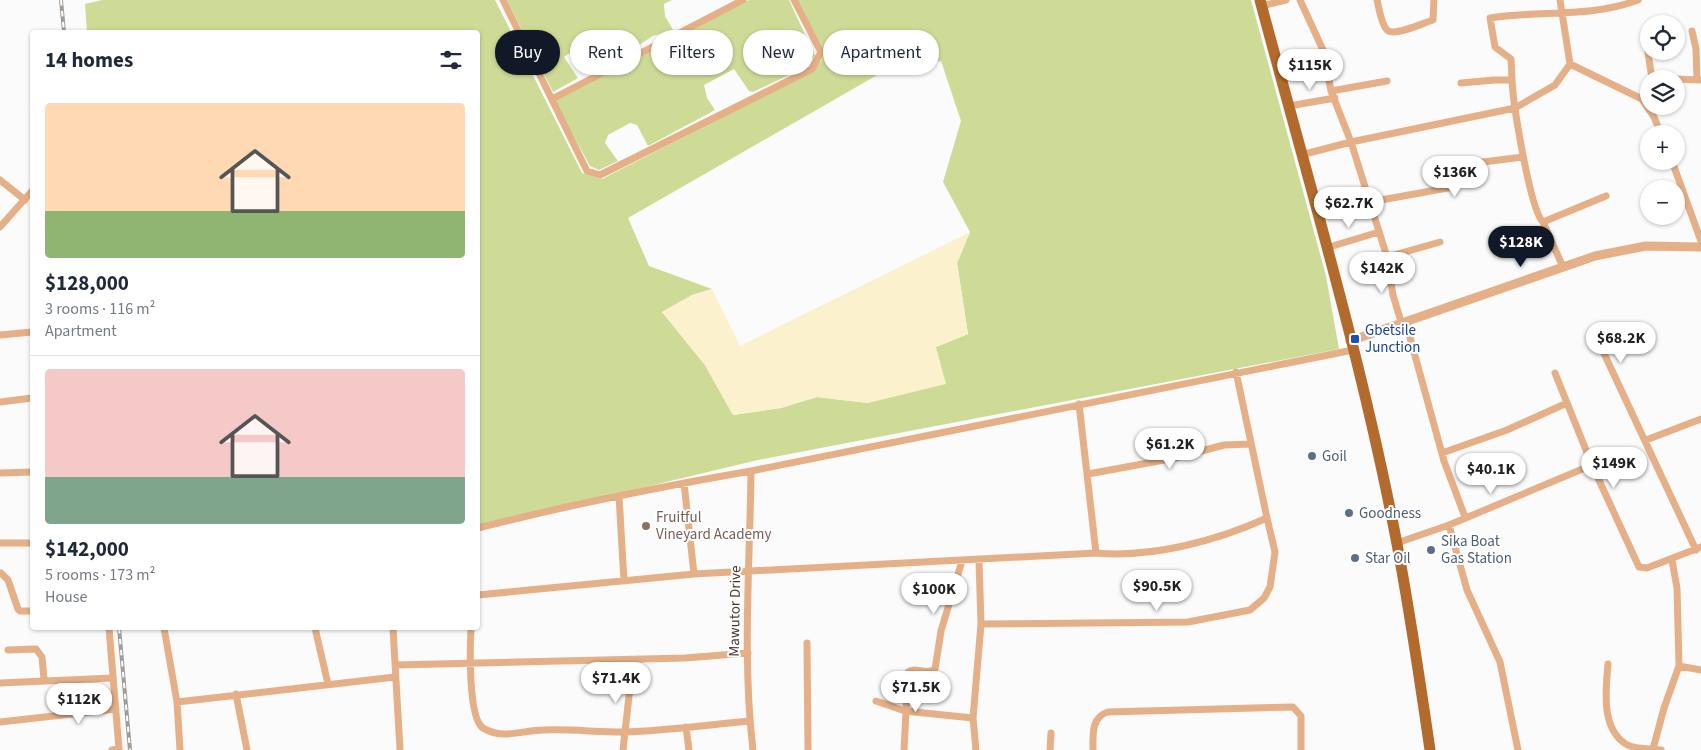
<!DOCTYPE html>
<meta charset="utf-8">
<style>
body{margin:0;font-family:"Source Sans 3",sans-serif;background:#f2f2f3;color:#1f2937;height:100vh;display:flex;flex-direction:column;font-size:19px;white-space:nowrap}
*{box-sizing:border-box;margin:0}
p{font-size:16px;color:#747a83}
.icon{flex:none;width:28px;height:28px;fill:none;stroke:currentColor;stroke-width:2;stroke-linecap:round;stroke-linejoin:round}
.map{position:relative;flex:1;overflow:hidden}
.sheet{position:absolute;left:30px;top:30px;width:450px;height:600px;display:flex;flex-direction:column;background:#fff;border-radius:5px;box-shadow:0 1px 4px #0004}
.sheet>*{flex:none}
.hud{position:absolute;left:495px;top:30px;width:475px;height:45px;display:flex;gap:10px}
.fabs{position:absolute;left:1640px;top:15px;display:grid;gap:10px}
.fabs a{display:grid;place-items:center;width:45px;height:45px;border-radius:50%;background:#fff;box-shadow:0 1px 4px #0004;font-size:25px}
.price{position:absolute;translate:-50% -42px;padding:0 11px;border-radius:18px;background:#fff;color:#222;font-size:16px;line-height:32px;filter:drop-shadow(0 1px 2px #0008)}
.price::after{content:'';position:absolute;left:50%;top:30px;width:15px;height:11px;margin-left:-8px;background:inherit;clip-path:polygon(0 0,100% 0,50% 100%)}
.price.active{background:#111827;color:#fff}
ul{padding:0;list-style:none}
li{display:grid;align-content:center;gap:10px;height:265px;padding:0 15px}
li+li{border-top:1px solid #e0e1e3}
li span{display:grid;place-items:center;height:155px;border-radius:5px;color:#555}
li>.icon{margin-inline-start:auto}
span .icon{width:90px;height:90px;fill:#fffc;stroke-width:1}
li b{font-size:21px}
h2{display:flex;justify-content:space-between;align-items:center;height:60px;padding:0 15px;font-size:21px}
.tag{padding:0 18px;border-radius:22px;background:#fff;box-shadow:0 1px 4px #0004;font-size:18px;line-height:45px}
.tag.active{background:#111827;color:#fff}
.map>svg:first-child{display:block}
.green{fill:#cedb97;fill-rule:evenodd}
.sand{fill:#fbf1cc}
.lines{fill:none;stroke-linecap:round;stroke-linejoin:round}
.minor{stroke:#e5b087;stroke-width:7}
.tertiary{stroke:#e5b087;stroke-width:9}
.trunk{stroke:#b26b2c;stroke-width:11}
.rail-casing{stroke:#a29c98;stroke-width:4}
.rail{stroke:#fff;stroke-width:2;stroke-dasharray:5.5;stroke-linecap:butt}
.transit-dot{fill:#1a4fb4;stroke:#fff;stroke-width:2}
.service-dot{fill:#5c6f8a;stroke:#fff;stroke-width:2}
.education-dot{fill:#8d6e63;stroke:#fff;stroke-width:2}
.labels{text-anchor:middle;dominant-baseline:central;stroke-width:4;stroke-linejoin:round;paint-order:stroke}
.transit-label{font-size:15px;fill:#164399;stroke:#fff;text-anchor:start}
.service-label{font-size:15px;fill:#4e5e75;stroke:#fff;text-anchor:start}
.education-label{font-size:15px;fill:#785e54;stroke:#fff;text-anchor:start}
.street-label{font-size:15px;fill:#463831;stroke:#fff}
</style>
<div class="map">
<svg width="1701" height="750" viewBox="0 0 1701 750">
<rect width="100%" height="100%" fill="#fbfbfb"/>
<path class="green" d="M 102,0 L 495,0 L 582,173 L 602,179 L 811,72 L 822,60 L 822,46 L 797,0 L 1251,0 L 1326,276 L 1339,349 L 758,460 L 478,527 L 478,32 L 87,32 L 85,4 ZM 941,61 L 961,121 L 943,182 L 970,232 L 957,263 L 968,334 L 936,347 L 868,403 L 817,397 L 781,408 L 733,415 L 705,365 L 662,312 L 692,295 L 712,289 L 649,266 L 628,218 L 886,70 Z
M 507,0 L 672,0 L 664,4 L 665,16 L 673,30 L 653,36 L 611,63 L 597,41 L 589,40 L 564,57 L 578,78 L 553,92 Z
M 749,0 L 789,0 L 815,56 L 804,68 L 753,92 L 749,91 L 734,69 L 704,85 L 707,98 L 715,110 L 648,146 L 637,125 L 630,123 L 608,135 L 605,143 L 618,161 L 599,170 L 590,166 L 555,102 L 558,98 Z"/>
<path class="sand" d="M 970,232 L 957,263 L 968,334 L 936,347 L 946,384 L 868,403 L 817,397 L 781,408 L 733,415 L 705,365 L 662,312 L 692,295 L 712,289 L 740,346 Z"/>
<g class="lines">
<path class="minor" d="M 503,0 L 587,171 L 600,175 L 812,69 L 821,52 L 794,0
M 1300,0 L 1323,50 L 1331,91 L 1351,142 L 1515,108 L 1555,85 L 1570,64
M 1377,0 C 1379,8 1381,24 1387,30 C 1394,37 1423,23 1433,20 L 1434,0
M 1560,0 L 1570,64 L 1642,99 L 1654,117 L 1661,134
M 1262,6 L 1286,0
M 1692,31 L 1696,49 L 1697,79
M 1646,39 L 1652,79
M 1676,79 L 1701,80
M 1512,80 L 1511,59 L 1495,47 L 1490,18 C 1539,10 1591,18 1638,0
M 1461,83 L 1494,80 L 1512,80 C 1513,103 1530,210 1543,222 L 1606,196
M 1331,91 L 1387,81
M 552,99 L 743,0
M 1642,99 L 1649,91
M 1289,106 L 1335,98
M 1301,155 L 1351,142 L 1387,257 L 1440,242
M 1672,161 L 1701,241
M 0,180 L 25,200
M 1370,202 L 1453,187 L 1460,178 L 1459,169 L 1467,164 L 1523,157
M 1543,222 L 1563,267
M 0,227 L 32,191
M 1326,248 L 1379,232
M 1387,257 L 1393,295 L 1402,325
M 1406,323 L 1444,461 L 1465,517
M 0,335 L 32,332
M 1601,347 L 1696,550
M 1555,373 L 1592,465 L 1639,567 L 1647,568 L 1701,547
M 0,402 L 32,398
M 1646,440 L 1701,419
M 1442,453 L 1507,430 L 1567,403
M 751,471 C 750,564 742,658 753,750
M 0,473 L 32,472
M 1088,474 L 1175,458 L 1224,445 L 1251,444
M 684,483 L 694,574
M 619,496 L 624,581
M 1449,525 L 1467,590 L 1500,662 L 1518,750
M 478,528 C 568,505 659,487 751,471 L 1353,350
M 0,543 L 32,543
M 1397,543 L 1449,525 L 1592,465
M 1096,553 C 1152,558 1216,541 1267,518 L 1236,372
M 1,573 L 8,580 L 18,609 L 20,611 L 32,611
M 478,595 L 694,574 L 1096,553 L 1079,404
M 981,624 L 1188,622 L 1250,610 L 1264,598 L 1270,587 L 1275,552 L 1267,518
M 109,628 L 119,749 L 112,750
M 164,628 L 177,702 L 180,750
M 315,628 L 328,684
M 393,628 L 400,750
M 471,628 C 470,646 468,718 483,728 C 502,740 524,730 543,730 C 570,729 597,732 623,732 C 665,731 707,725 749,721
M 807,643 L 808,750
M 8,650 L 36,649 L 42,657 L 44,679
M 1608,664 C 1606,688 1601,725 1623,742 C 1632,750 1650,748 1661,750
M 395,665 L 685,658 L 748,653
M 1679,666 L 1701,670
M 0,683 L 113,678
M 236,694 L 247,750
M 876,701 L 905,711 L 973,718
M 177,702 L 395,677
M 0,722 L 116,709
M 686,727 L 689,750
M 1653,749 L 1664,708 L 1679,666 L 1677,588 L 1672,560
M 623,750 L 633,660
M 904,750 L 908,672 C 916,666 926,676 935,669 L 941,631 L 962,561
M 976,750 L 973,718 L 981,624 L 979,560
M 1050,750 L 1051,733
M 1093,750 C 1093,735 1091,717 1108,712 L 1293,707 L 1301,716 L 1301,750"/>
<path class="tertiary" d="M 1350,341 L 1595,256 L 1646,246 L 1701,247"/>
<path class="trunk" d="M 1260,0 C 1308,180 1362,360 1397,544 C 1410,612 1420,681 1430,750"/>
<defs>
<path id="rail" d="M 61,0 L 64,32
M 119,628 L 130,750"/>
</defs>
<use href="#rail" class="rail-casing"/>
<use href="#rail" class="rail"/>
</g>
<rect class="transit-dot" x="1350" y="334" width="10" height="10" rx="2.5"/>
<g class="service-dot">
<circle cx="1312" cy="456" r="5"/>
<circle cx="1349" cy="513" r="5"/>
<circle cx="1431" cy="550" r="5"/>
<circle cx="1355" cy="558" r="5"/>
</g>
<circle class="education-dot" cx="646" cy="526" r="5"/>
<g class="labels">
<g class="transit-label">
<text x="1365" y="330">Gbetsile<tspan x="1365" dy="17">Junction</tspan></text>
</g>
<g class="service-label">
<text x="1322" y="456">Goil</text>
<text x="1359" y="513">Goodness</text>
<text x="1441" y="541">Sika Boat<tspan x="1441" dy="17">Gas Station</tspan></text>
<text x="1365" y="558">Star Oil</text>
</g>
<g class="education-label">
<text x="656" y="517">Fruitful<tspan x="656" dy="17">Vineyard Academy</tspan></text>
</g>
<g class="street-label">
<text transform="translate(735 611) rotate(-89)">Mawutor Drive</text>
</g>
</g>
</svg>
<div class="fabs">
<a><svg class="icon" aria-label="locate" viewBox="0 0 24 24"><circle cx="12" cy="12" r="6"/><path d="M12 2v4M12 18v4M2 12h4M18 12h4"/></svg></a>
<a><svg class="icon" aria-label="layers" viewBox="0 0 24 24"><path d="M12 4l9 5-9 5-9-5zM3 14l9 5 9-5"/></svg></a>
<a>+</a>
<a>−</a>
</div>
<b class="price" style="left:1310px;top:91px">$115K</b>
<b class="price" style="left:1455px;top:198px">$136K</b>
<b class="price" style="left:1349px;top:229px">$62.7K</b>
<b class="price active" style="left:1521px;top:268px">$128K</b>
<b class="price" style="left:1382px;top:294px">$142K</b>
<b class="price" style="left:1621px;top:364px">$68.2K</b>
<b class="price" style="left:1170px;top:470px">$61.2K</b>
<b class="price" style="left:1614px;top:489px">$149K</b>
<b class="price" style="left:1491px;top:495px">$40.1K</b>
<b class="price" style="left:1157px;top:612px">$90.5K</b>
<b class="price" style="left:934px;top:615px">$100K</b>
<b class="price" style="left:616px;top:704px">$71.4K</b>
<b class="price" style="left:916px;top:713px">$71.5K</b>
<b class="price" style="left:79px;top:725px">$112K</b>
<div class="hud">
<a class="tag active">Buy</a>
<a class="tag">Rent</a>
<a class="tag">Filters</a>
<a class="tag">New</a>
<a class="tag">Apartment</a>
</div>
<section class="sheet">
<h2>14 homes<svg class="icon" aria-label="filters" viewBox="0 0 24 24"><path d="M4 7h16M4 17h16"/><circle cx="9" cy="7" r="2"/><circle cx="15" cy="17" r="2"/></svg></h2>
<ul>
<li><span style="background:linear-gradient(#ffd9b3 70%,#8fb573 0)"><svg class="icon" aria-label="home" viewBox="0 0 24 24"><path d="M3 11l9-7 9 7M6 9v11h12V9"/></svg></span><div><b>$128,000</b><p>3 rooms · 116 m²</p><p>Apartment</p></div></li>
<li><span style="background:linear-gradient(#f6c9c9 70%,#7fa58c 0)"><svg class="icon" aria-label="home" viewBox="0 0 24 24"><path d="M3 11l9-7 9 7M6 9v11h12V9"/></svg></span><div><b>$142,000</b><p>5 rooms · 173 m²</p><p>House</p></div></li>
</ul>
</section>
</div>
